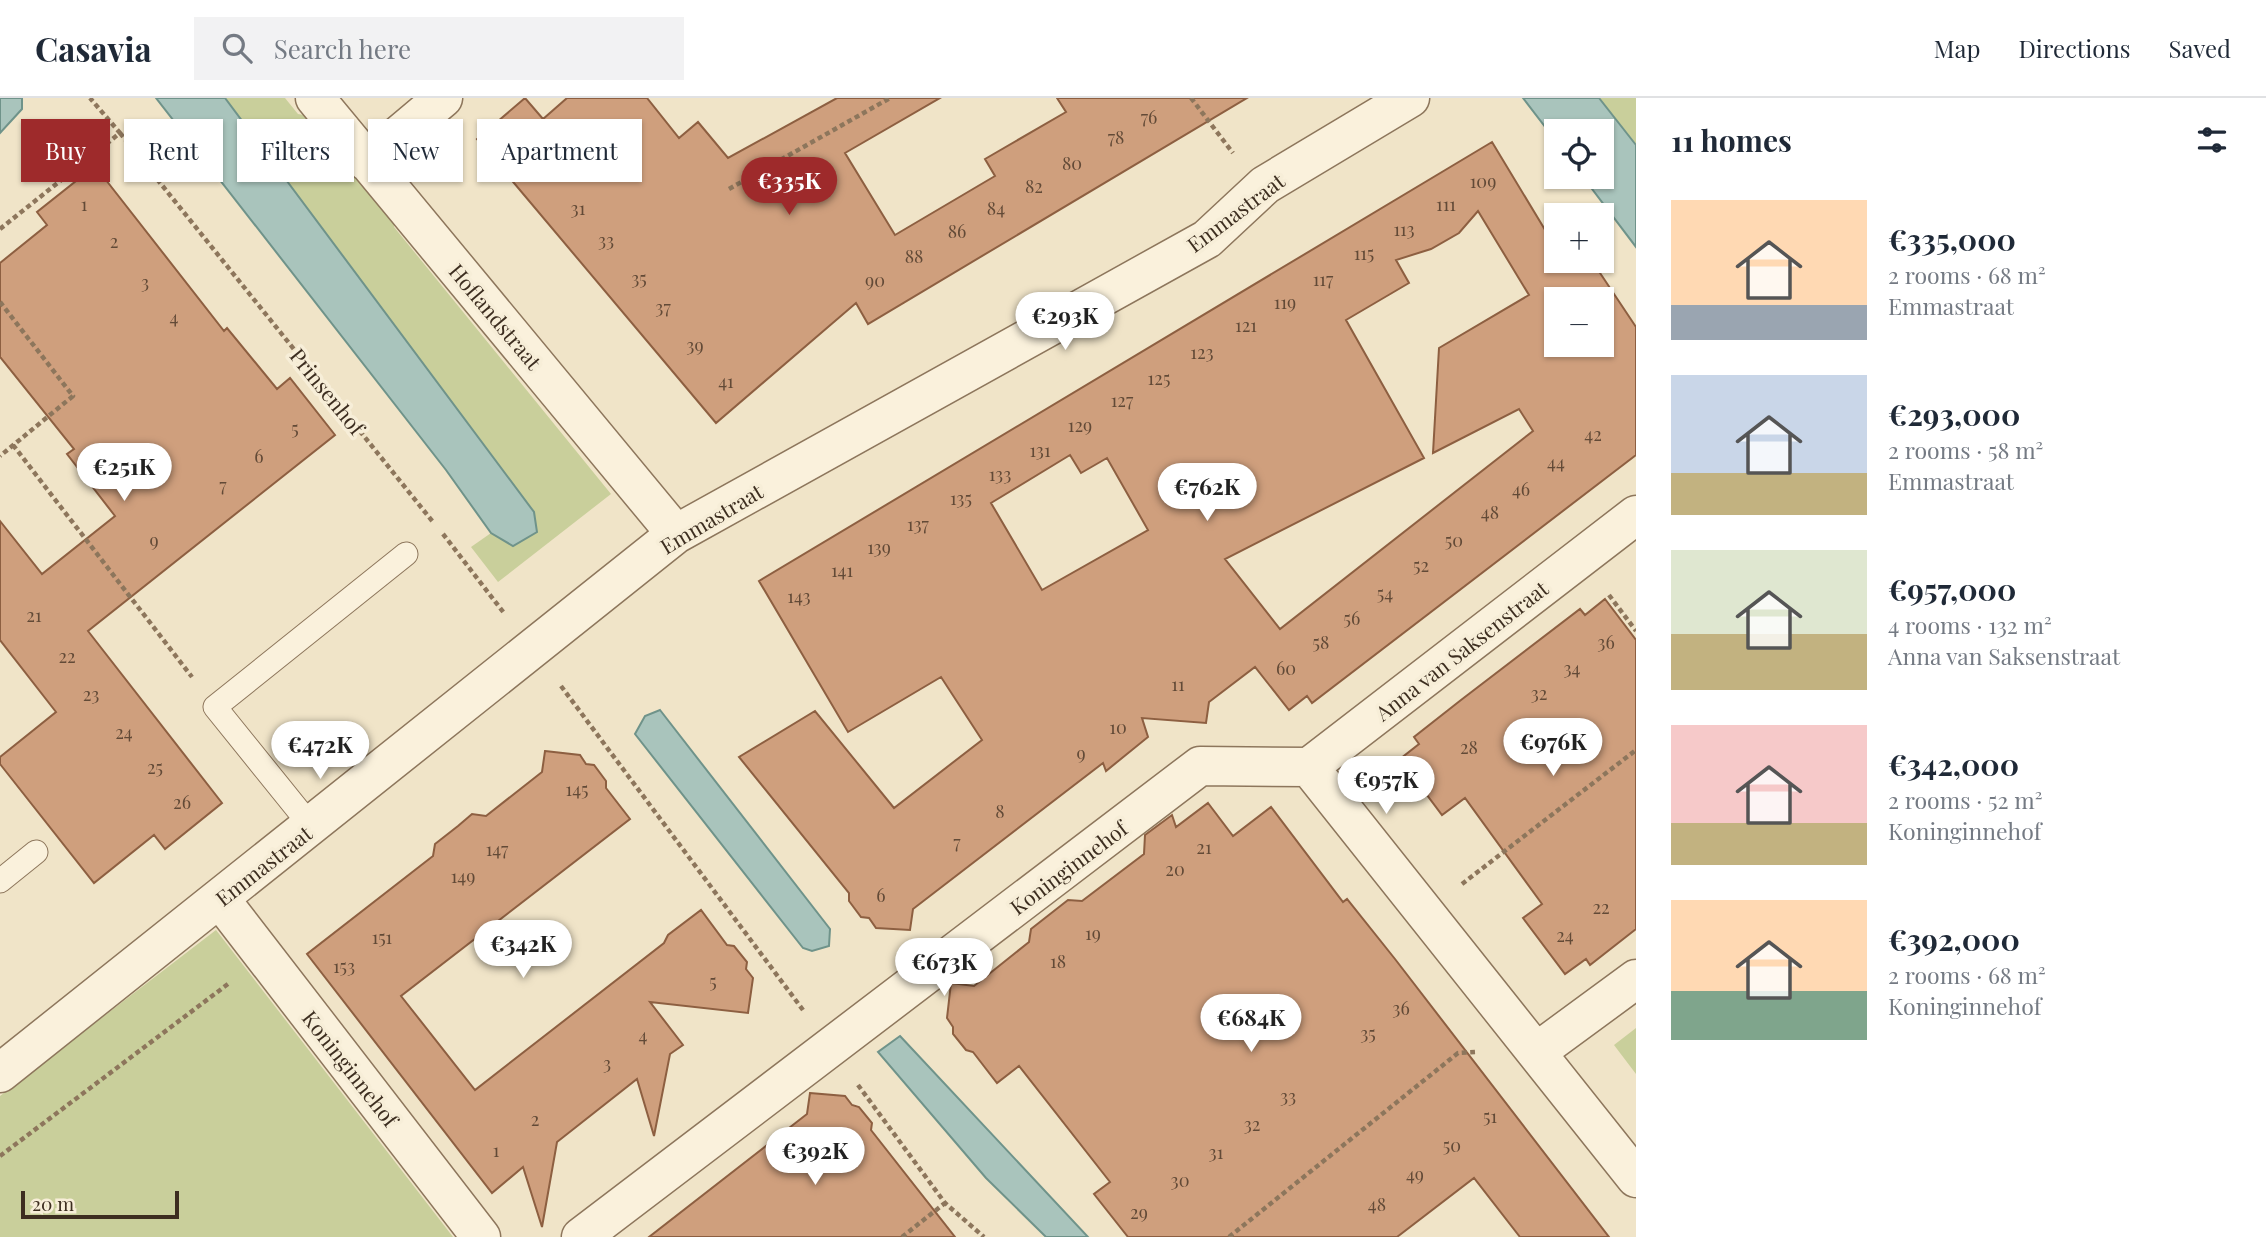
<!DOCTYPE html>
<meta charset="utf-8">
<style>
body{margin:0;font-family:"Playfair Display",serif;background:#f2f2f3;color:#1f2937;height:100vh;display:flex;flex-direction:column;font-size:26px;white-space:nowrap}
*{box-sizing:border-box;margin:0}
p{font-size:23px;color:#747a83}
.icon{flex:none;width:38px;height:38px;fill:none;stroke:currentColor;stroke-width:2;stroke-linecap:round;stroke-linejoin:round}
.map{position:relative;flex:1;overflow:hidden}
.drawer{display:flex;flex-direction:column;background:#fff;width:630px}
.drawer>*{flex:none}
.guide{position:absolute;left:21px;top:21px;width:665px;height:63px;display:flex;gap:14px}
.fabs{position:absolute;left:1544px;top:21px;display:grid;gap:14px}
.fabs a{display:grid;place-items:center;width:70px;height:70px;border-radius:0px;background:#fff;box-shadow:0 2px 5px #0004;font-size:35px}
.scale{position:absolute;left:21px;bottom:18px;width:158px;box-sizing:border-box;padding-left:7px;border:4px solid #3d2e20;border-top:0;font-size:19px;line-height:24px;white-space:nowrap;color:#3d2e20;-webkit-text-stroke:5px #f7eed8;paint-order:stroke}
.price{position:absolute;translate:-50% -60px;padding:0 16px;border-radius:24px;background:#fff;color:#222;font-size:23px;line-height:46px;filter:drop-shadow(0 2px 4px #0008)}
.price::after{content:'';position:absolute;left:50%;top:42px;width:21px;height:16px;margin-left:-10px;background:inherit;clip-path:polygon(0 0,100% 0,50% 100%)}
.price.active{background:#9e2a2b;color:#fff}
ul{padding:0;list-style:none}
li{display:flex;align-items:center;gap:21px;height:175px;padding:0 35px}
li span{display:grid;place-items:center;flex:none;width:196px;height:140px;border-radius:0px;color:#555}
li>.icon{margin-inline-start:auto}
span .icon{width:84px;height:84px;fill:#fffc;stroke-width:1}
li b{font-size:30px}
h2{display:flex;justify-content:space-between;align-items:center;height:84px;padding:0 35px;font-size:30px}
.tag{padding:0 24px;border-radius:0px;background:#fff;box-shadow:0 2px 5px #0004;font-size:24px;line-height:63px}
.tag.active{background:#9e2a2b;color:#fff}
header{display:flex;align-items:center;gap:42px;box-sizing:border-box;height:98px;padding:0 35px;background:#fff;border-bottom:2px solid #e0e1e3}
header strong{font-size:33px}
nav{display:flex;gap:38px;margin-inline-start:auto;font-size:24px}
.search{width:490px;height:63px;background:#f2f2f3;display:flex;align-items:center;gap:18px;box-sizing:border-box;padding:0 24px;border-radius:0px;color:#747a83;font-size:26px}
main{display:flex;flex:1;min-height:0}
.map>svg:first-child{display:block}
.green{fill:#c9cf9b}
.water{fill:#a9c4bc;stroke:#6f938a;stroke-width:2}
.building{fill:#cf9f7d;stroke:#8d5f41;stroke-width:2;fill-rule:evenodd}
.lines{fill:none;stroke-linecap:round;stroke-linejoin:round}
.lane-casing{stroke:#8d765c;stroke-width:25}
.street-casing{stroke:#8d765c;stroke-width:41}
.path{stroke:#8d765c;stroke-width:4.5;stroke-dasharray:5 3.5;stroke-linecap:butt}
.lane{stroke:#faf1dc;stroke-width:23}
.street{stroke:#faf1dc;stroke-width:38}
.labels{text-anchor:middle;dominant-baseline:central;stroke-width:7;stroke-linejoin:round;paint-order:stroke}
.number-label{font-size:18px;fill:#624a37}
.street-label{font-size:21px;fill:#3d2e20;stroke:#f7eed8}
</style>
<header>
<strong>Casavia</strong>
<div class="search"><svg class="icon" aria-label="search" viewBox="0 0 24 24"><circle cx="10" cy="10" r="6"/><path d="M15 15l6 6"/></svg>Search here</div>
<nav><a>Map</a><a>Directions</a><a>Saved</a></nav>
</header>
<main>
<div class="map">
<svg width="1636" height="1139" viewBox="0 0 1636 1139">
<rect width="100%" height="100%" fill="#f0e4c8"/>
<path class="green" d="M 225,0 L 285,0 L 298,16 L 321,20 L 397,113 L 394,129 L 611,396 L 498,484 L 471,449 L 491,435 L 513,448 L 534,414 Z
M 1599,0 L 1636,0 L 1636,47 Z
M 216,832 L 453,1139 L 0,1139 L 0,998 Z
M 1636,930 L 1636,976 L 1614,947 Z"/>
<path class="water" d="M 0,0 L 22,0 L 22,11 L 0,35 Z
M 156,0 L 225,0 L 534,414 L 537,434 L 513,448 L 491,435 L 446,372 Z
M 1523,0 L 1599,0 L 1636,47 L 1636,149 L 1583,79 L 1601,79 L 1601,33 L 1556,33 L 1556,43 Z
M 660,612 L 830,831 L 829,848 L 812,853 L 803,850 L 635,636 L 645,618 Z
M 900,938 L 1088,1139 L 1046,1139 L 986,1080 L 878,954 Z"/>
<path class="building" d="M 525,0 L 543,21 L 567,0 L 647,0 L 679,40 L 698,24 L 728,60 L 837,0 L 940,0 L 845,55 L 895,137 L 995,78 L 985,61 L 1066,14 L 1057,0 L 1247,0 L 868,226 L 856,205 L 716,325 L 477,41 Z
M 1492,44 L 1556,150 L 1556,163 L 1592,163 L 1636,229 L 1636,357 L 1312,605 L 1307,598 L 1289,612 L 1255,569 L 1209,604 L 1206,625 L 1142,620 L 1148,639 L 1106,673 L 1103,665 L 913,811 L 910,832 L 876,830 L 869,820 L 861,819 L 849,803 L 849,795 L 739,659 L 815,613 L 894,710 L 982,642 L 941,579 L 848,634 L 759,483 ZM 1478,113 L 1529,197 L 1439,250 L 1433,355 L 1519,311 L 1533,333 L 1280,531 L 1225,461 L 1424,360 L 1346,222 L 1409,185 L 1396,162 L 1431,151 L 1459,135 ZM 1556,201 L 1601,201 L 1601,247 L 1556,247 ZM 1070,357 L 1081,375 L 1107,360 L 1148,432 L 1042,492 L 991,405 Z
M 95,68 L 224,233 L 227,230 L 277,291 L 290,280 L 335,337 L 88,533 L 222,705 L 165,751 L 154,737 L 94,785 L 0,666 L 0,659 L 56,614 L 0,542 L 0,423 L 42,476 L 115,418 L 67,356 L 74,351 L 0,259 L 0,165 L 47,127 L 37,114 Z
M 1605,501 L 1636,542 L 1636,831 L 1590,867 L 1586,861 L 1565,876 L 1523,820 L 1542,806 L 1465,700 L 1442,717 L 1400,661 L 1419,646 L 1414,639 L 1461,602 L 1580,511 L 1585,517 Z
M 545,653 L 580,657 L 586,666 L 594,667 L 606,683 L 606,690 L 630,721 L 401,898 L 475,992 L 664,845 L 668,837 L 701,812 L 727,847 L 734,848 L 747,864 L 746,871 L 753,880 L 748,915 L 650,904 L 683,947 L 670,956 L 654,1038 L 637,981 L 557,1044 L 542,1129 L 523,1069 L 492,1095 L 307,856 L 433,758 L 435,746 L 458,728 L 472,716 L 486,718 L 542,674 Z
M 1208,705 L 1233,738 L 1271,709 L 1343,804 L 1347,801 L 1395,861 L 1609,1139 L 1520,1139 L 1474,1080 L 1397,1139 L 1128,1139 L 1094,1096 L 1110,1084 L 1019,968 L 997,985 L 973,954 L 966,952 L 953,936 L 953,929 L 947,920 L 951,885 L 974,888 L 1029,844 L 1031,831 L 1068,802 L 1082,803 L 1144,756 L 1145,737 L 1172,717 L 1176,729 Z
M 810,995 L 845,998 L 852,1007 L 859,1009 L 872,1025 L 871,1032 L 955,1139 L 649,1139 L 807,1016 Z"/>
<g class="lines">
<defs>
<path id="lane" d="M 311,728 L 215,609 L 406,456
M 0,783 L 36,754"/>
<path id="street" d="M 315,0 L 676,436
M 367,64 L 443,0
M 1636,417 L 1309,669 L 1636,1080
M 220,801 L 481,1139
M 1538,953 L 1636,881
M 0,975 L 676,436 L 1207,141 L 1265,87 L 1410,0
M 581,1139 L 1200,668 L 1309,669"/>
</defs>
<use href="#lane" class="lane-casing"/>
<use href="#street" class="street-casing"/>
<path class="path" d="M 1191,0 L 1233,55
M 120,35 L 433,424
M 729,91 L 890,0
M 0,131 L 120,35 L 90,0
M 0,204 L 73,298 L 0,358
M 13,347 L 192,579
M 443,436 L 504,515
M 1609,497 L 1636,533
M 561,588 L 803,912
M 1462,786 L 1636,652
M 858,987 L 945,1105 L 984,1139
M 0,1058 L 228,886
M 902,1139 L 945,1105
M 1229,1139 L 1458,955 L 1475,954"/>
<use href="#lane" class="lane"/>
<use href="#street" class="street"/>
</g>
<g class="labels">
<g class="number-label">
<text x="1149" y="19">76</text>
<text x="1116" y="39">78</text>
<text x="1072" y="65">80</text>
<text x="1483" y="83">109</text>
<text x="1034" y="88">82</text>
<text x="84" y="106">1</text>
<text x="1446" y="106">111</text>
<text x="578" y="110">31</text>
<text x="996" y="110">84</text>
<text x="1404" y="131">113</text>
<text x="957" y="133">86</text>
<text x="606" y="142">33</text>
<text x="114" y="143">2</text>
<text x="1364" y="155">115</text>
<text x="914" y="158">88</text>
<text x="639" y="180">35</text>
<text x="1323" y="181">117</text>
<text x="875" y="182">90</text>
<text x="145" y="184">3</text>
<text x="1285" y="204">119</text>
<text x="663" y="209">37</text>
<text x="174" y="219">4</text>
<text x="1246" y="227">121</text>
<text x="695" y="247">39</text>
<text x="1202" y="254">123</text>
<text x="1159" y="280">125</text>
<text x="726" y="283">41</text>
<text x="1122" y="302">127</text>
<text x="1080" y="327">129</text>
<text x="295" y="330">5</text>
<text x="1593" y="336">42</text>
<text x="1040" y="352">131</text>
<text x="259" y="358">6</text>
<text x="1556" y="364">44</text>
<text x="1000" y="376">133</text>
<text x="223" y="387">7</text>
<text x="1521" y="391">46</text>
<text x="961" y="400">135</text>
<text x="1490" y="414">48</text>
<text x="918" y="426">137</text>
<text x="154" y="442">9</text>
<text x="1454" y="442">50</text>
<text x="879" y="449">139</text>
<text x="1421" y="467">52</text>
<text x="842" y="472">141</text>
<text x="1385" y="495">54</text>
<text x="799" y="498">143</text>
<text x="34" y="517">21</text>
<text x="1352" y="520">56</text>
<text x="1321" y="544">58</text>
<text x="1606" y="544">36</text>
<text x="67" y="558">22</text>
<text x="1286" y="570">60</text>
<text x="1572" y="570">34</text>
<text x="1178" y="586">11</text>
<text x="1539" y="595">32</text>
<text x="91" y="596">23</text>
<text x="1118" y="629">10</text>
<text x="124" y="634">24</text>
<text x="1469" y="649">28</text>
<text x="1081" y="655">9</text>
<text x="155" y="669">25</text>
<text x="577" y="691">145</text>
<text x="182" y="704">26</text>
<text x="1000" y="713">8</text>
<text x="957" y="744">7</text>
<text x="1204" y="749">21</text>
<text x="497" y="751">147</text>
<text x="1175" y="771">20</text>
<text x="463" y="778">149</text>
<text x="881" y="797">6</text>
<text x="1601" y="809">22</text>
<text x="1093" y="835">19</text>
<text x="1565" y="837">24</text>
<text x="382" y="839">151</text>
<text x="1058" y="863">18</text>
<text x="344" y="868">153</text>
<text x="713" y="883">5</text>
<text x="1401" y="910">36</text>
<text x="1368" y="935">35</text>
<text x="643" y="937">4</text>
<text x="607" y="965">3</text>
<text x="1288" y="998">33</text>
<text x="1490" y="1018">51</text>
<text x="535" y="1021">2</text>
<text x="1252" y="1026">32</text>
<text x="1452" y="1047">50</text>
<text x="496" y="1052">1</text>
<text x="1216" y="1054">31</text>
<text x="1415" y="1076">49</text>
<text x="1180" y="1082">30</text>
<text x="1377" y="1106">48</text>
<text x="1139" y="1114">29</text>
</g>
<g class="street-label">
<text transform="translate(1235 114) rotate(-37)">Emmastraat</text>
<text transform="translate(496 218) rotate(50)">Hoflandstraat</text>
<text transform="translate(328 293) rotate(51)">Prinsenhof</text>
<text transform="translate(711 420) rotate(-31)">Emmastraat</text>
<text transform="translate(1461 552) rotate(-38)">Anna van Saksenstraat</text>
<text transform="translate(263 767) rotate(-38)">Emmastraat</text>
<text transform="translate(1068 769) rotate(-37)">Koninginnehof</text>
<text transform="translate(351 970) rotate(52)">Koninginnehof</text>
</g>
</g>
</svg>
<div class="fabs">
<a><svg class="icon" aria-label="locate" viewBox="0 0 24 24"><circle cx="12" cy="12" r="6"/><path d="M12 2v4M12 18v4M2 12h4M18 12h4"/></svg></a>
<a>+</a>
<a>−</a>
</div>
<div class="scale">20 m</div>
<b class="price active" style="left:789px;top:119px">€335K</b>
<b class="price" style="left:1065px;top:254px">€293K</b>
<b class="price" style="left:124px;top:405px">€251K</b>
<b class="price" style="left:1207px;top:425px">€762K</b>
<b class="price" style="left:1553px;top:680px">€976K</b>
<b class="price" style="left:320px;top:683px">€472K</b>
<b class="price" style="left:1386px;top:718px">€957K</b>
<b class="price" style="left:523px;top:882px">€342K</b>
<b class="price" style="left:944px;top:900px">€673K</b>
<b class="price" style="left:1251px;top:956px">€684K</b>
<b class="price" style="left:815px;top:1089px">€392K</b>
<div class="guide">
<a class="tag active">Buy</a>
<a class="tag">Rent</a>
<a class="tag">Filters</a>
<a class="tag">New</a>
<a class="tag">Apartment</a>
</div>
</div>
<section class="drawer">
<h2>11 homes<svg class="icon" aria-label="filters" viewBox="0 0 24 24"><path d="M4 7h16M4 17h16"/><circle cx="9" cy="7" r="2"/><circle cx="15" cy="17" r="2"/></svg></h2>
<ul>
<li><span style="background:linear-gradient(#ffd9b3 75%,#9aa5b1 0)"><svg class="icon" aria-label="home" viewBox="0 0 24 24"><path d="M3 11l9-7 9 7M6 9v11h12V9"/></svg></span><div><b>€335,000</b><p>2 rooms · 68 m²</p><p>Emmastraat</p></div></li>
<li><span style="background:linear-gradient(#c9d6e8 70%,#c2b280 0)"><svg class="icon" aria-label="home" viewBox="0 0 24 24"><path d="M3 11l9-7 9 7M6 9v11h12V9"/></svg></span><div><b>€293,000</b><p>2 rooms · 58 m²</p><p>Emmastraat</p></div></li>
<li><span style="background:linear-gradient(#dfe7d0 60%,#c2b280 0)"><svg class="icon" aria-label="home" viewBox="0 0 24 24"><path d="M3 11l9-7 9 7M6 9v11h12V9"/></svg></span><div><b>€957,000</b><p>4 rooms · 132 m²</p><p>Anna van Saksenstraat</p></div></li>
<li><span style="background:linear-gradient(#f6c9c9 70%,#c2b280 0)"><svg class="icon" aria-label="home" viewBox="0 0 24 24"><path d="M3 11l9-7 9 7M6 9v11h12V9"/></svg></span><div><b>€342,000</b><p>2 rooms · 52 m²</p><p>Koninginnehof</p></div></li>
<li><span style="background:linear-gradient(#ffd9b3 65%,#7fa58c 0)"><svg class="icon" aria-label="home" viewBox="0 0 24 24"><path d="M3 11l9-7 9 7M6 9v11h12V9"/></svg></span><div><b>€392,000</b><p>2 rooms · 68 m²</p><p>Koninginnehof</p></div></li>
</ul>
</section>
</main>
